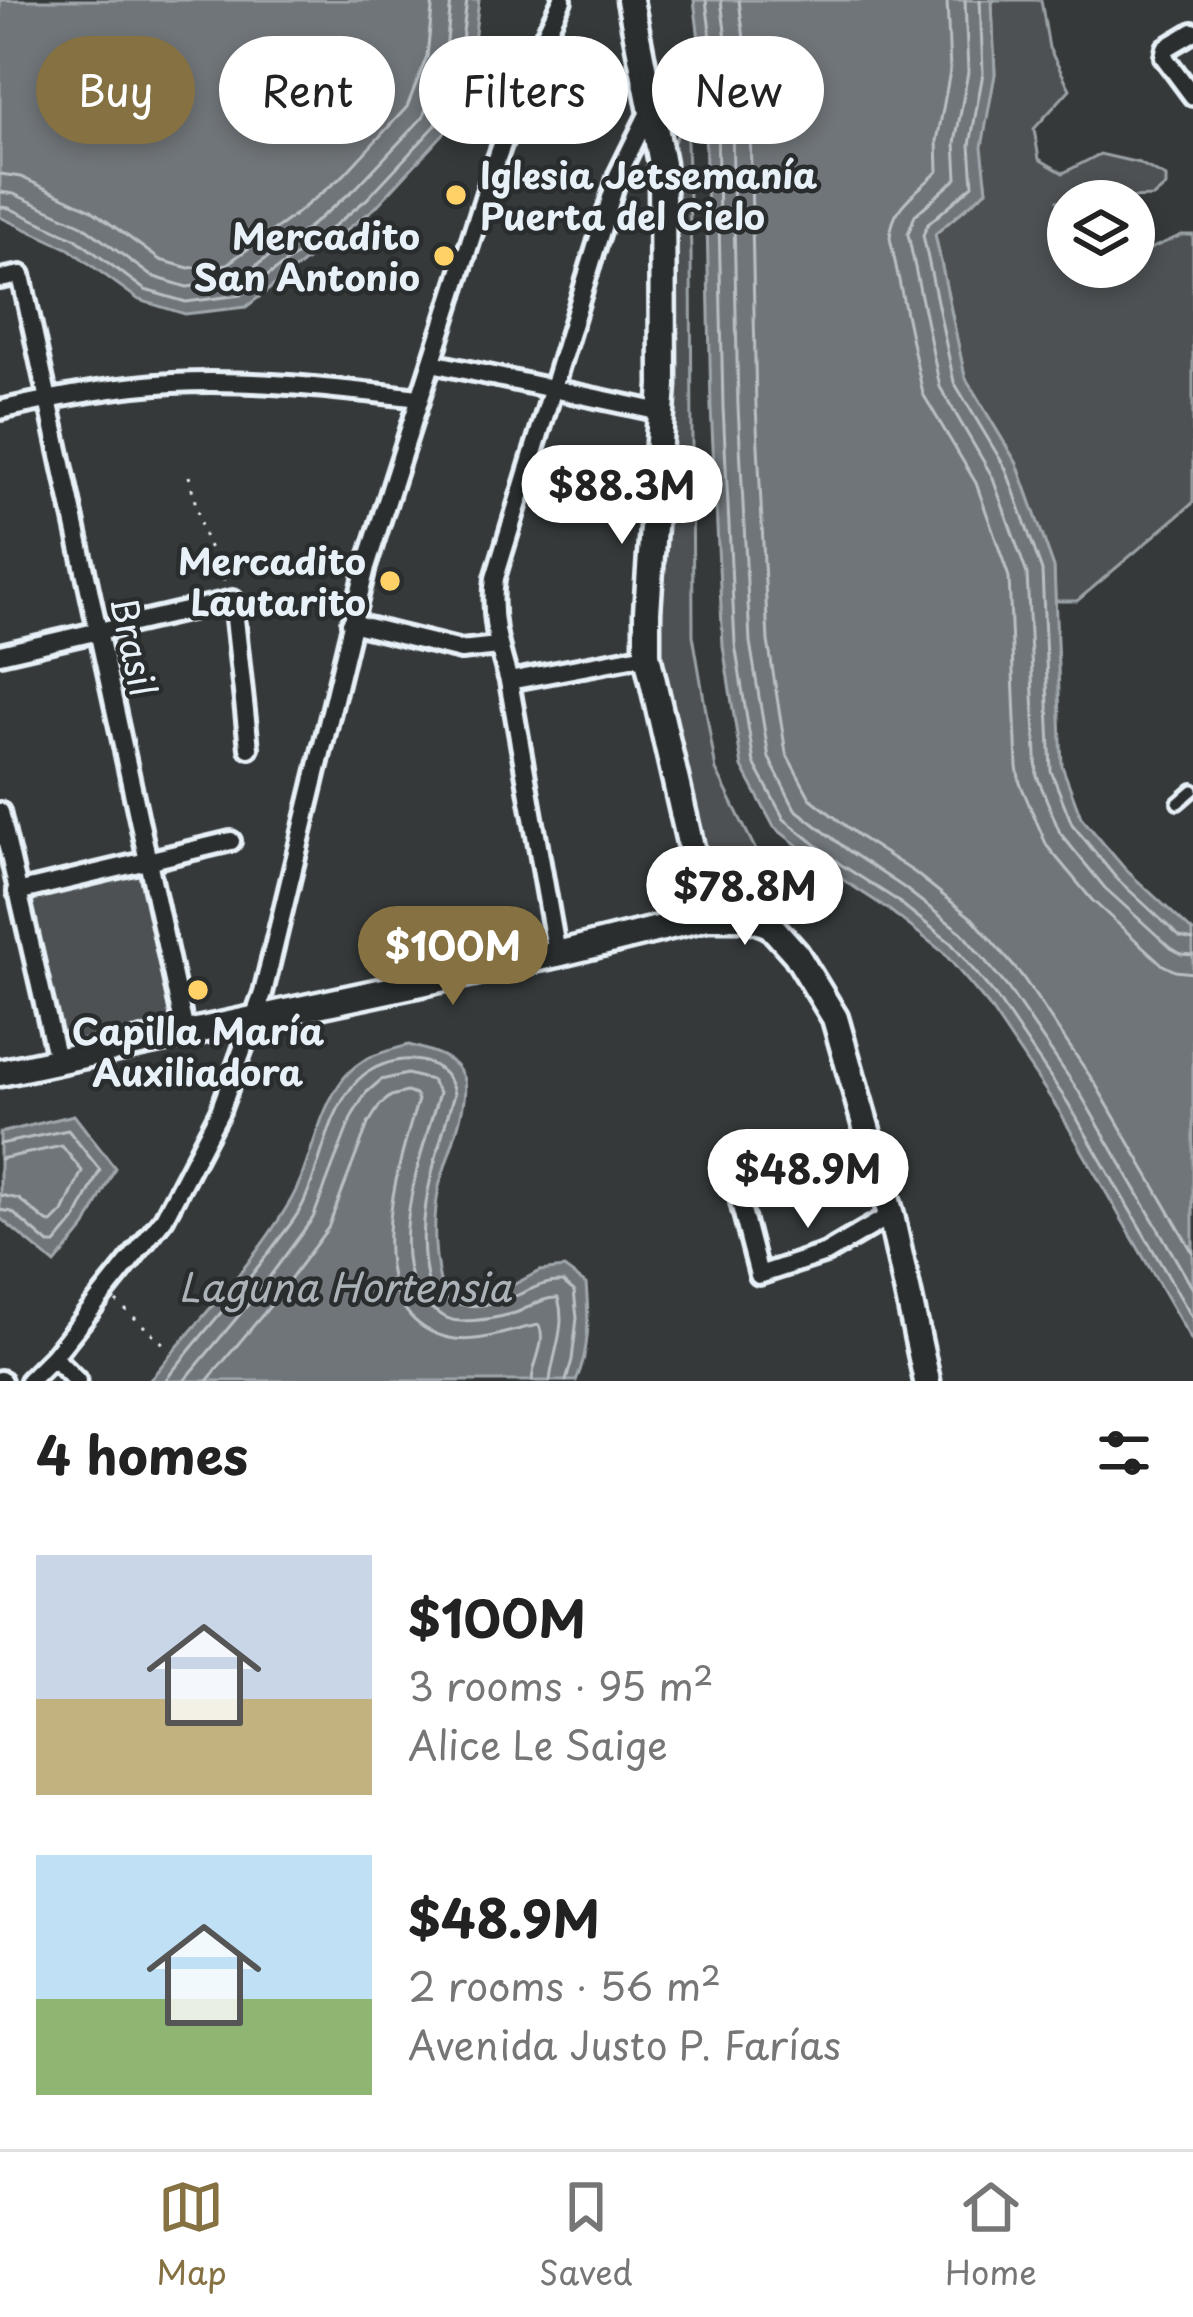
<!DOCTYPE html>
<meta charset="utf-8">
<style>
body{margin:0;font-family:"Playpen Sans",sans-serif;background:#f6f6f6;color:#222;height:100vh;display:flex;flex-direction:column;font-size:45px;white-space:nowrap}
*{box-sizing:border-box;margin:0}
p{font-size:39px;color:#767676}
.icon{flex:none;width:66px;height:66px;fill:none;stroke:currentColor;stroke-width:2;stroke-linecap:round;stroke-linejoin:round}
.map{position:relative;height:1381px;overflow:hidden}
.panel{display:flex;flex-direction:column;background:#fff;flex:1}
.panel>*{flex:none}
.banner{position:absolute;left:36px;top:36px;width:1122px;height:108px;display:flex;gap:24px}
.tools{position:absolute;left:1047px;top:180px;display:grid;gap:24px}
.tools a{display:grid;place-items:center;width:108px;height:108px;border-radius:50%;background:#fff;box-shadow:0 6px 18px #0003;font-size:60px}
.price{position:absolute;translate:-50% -102px;padding:0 27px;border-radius:42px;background:#fff;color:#222;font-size:39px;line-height:78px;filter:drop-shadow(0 3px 6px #0008)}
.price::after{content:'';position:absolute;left:50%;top:72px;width:36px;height:27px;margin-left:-18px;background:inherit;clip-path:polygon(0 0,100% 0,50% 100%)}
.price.on{background:#857141;color:#fff}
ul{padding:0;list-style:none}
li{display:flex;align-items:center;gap:36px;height:300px;padding:0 36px}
li span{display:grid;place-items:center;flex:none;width:336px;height:240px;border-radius:0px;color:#555}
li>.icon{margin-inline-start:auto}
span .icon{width:144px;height:144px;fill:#fffc;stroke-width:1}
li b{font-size:51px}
h2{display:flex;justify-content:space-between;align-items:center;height:144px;padding:0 36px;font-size:51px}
.tag{padding:0 42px;border-radius:54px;background:#fff;box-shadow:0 6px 18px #0003;font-size:42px;line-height:108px}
.tag.on{background:#857141;color:#fff}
.tab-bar{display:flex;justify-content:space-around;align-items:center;height:168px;border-top:3px solid #e0e0e0;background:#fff;font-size:33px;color:#767676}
.tab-bar a{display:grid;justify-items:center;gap:6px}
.tab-bar .on{color:#857141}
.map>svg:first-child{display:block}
.green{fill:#4d5152;stroke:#9aa1a5;stroke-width:3}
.water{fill:#707579;stroke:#a0a7ac;stroke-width:3}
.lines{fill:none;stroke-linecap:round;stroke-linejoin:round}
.shore{stroke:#b8bfc5;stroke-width:3}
.lane-casing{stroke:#e8f1f8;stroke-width:18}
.street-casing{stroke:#e8f1f8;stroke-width:26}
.secondary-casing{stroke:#e8f1f8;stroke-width:33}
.path{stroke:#e8f1f8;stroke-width:3;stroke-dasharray:3 9;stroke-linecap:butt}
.lane{stroke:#2a2d2e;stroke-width:9}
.street{stroke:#2a2d2e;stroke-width:16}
.secondary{stroke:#2a2d2e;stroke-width:24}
.poi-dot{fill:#ffd166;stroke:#2a2d2e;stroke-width:4.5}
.labels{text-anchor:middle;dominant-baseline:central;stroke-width:9;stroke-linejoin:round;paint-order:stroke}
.poi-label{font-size:36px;font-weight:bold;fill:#e8f1f8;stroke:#2a2d2e;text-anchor:end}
.street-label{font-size:36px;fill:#e8f1f8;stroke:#2a2d2e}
.water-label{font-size:39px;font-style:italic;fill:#acb3b8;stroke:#2a2d2e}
</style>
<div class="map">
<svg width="1193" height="1381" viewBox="0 0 1193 1381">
<rect width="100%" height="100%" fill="#35393a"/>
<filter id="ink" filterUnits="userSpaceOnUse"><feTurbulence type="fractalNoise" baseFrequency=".00833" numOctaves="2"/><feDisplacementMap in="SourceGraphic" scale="24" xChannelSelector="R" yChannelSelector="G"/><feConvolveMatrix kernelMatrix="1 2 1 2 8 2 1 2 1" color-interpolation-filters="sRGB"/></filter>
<g filter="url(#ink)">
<path class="green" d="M 994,0 L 1041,0 L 1049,48 L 1070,89 L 1034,129 L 1039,159 L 1063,173 L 1100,154 L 1139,163 L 1166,177 L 1166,186 L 1153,197 L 1058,201 L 1068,241 L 1068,267 L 1134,267 L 1134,256 L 1182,235 L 1193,235 L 1193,503 L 1077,601 L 1055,601 L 1054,568 L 1017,464 L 965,377 L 935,234 L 987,190 L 981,147 L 995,74 L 992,3 Z
M 686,117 L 691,251 L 693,635 L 716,770 L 774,887 L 710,900 L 660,657 L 669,437 L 673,144 Z
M 140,874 L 171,1022 L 62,1046 L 30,898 Z"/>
<path class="water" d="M 0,0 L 479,0 L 471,67 L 446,131 L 375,208 L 246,307 L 185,314 L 139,300 L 69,249 L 0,217 Z
M 694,0 L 994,0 L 992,3 L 995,74 L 982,147 L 987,190 L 935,234 L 965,377 L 1017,464 L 1054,568 L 1062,766 L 1081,817 L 1125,869 L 1193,932 L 1193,1343 L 1058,1109 L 988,1005 L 943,952 L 888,909 L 834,874 L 774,827 L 742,767 L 723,646 L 711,407 L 704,79 Z
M 409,1045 C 429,1051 454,1055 463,1077 C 472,1100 445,1161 439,1187 C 433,1219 433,1250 440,1281 L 459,1294 L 486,1292 L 509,1287 L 540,1271 L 564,1268 L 586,1284 C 589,1317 590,1350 576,1381 L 149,1381 C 195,1323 250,1269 288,1205 C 312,1166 315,1115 344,1078 C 361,1056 383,1052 409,1045 Z
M 74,1115 L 115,1168 L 86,1226 L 55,1264 L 0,1218 L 0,1133 Z"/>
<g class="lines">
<path class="shore" d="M 706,0 L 716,79 L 723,407 L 735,644 L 754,763 L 784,819 L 840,864 L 895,899 L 951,943 L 997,998 L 1068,1103 L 1193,1319
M 721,0 L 731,78 L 738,406 L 750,642 L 769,758 L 795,809 L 849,851 L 903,887 L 961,932 L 1008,988 L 1081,1095 L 1193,1289
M 739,0 L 749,78 L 756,406 L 768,641 L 786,753 L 810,798 L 860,837 L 914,872 L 973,919 L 1022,976 L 1096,1085 L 1193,1253
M 947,0 L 950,71 L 937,141 L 938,171 C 917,193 892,204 890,238 L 923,394 L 976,483 L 1009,577 L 1017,767 L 1020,783 L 1047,846 L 1092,900 L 1163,965 L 1175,971 L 1193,973
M 965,0 L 968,72 L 955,143 L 957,178 L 915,215 L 908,234 L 940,387 L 992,476 L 1027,574 L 1037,776 L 1060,833 L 1105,888 L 1171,948 L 1181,954 L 1193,955
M 980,0 L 983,73 L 970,145 L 973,185 L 928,224 L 923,235 L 954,382 L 1006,469 L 1042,571 L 1051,771 L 1072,824 L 1116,878 L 1180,937 L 1193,940
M 0,174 L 21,177 L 90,209 L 160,260 L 189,268 L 227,264 L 292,217 L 344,175 L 407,107 L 427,56 L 433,0
M 0,192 L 14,194 L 82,225 L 151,276 L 187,287 L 235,281 L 303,232 L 356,188 L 423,117 L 445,61 L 451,0
M 0,207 L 9,208 L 76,239 L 145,290 L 186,302 L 241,295 L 312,244 L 367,199 L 436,125 L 459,65 L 467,0
M 0,1144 L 68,1130 L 100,1170 L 75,1220 L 55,1244 L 49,1244 L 12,1212 L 0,1210
M 0,1159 L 62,1146 L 82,1171 L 63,1212 L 52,1223 L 47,1222 L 19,1199 L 0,1195
M 165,1381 C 199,1337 237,1296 270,1251 C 280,1237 294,1222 302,1206 C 322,1166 326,1113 358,1080 C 385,1053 446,1049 454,1094 C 436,1158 412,1220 429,1286 C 453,1312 487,1309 518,1295 C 534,1288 545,1281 563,1282 L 574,1291 L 577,1318 L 572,1360 L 566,1381
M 184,1381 L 256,1295 L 313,1218 L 352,1116 L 366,1093 L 381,1080 L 407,1074 L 431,1080 L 439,1093 C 424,1147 376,1273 435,1311 C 443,1316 450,1321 460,1321 C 478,1321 498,1318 515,1313 C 530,1308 542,1297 558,1298 C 567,1327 553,1352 550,1381
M 207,1381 L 270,1306 L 328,1228 L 368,1124 L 380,1105 L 391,1096 L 407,1092 L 415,1095 L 418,1100 C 397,1164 351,1315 449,1338 C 479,1345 511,1329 539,1325 C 547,1343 533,1361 532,1381"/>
<defs>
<path id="lane" d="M 1178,803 L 1193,790"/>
<path id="street" d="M 1193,32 L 1166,48 L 1164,57 L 1193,96
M 0,279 L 21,275 L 185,1032
M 432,363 L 661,412
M 0,410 C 56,397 115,386 173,383 C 255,379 338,389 420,398
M 351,623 L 461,650 L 498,646
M 0,654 L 233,600 L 249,748
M 509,681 L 647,655
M 0,812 L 57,1060
M 17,892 L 231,841
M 557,954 L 509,681 C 498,644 490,616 495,578 L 618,175 L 651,108
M 740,1202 L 759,1275 L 826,1253 L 891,1215
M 53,1357 L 77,1381
M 0,1380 L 2,1381
M 29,1381 L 53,1357 L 164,1218 L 220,1111 L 263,993 L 366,567 L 496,161 L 533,60 L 562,0"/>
<path id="secondary" d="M 630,0 L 662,163 L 663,385 L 647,612 L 647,655 L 707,917
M 0,1073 L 557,954 L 707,917 L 749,917 L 770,925 L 796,954 L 835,1018 L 891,1215 L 927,1381"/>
</defs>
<use href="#lane" class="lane-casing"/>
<use href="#street" class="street-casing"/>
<use href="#secondary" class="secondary-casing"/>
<path class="path" d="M 189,476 L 202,531 L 227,588
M 116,1301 L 167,1347"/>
<use href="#lane" class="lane"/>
<use href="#street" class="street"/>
<use href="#secondary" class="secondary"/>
</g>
</g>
<g class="poi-dot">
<circle cx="456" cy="195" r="12"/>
<circle cx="444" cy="256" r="12"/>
<circle cx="390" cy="581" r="12"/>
<circle cx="198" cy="990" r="12"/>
</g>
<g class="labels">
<g class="poi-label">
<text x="480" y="174" text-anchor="start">Iglesia Jetsemanía<tspan x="480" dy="41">Puerta del Cielo</tspan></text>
<text x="420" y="235">Mercadito<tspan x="420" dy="41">San Antonio</tspan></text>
<text x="366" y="560">Mercadito<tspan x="366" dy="41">Lautarito</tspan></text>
<text x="198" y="1030" text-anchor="middle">Capilla María<tspan x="198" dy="41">Auxiliadora</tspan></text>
</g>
<g class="street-label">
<text transform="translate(135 646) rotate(78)">Brasil</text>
</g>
<g class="water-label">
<text x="345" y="1285">Laguna Hortensia</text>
</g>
</g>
</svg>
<div class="tools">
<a><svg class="icon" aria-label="layers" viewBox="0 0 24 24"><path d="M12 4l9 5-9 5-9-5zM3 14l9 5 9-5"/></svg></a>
</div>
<b class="price" style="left:622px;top:547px">$88.3M</b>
<b class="price" style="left:745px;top:948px">$78.8M</b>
<b class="price on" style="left:453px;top:1008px">$100M</b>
<b class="price" style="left:808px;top:1231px">$48.9M</b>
<div class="banner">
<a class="tag on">Buy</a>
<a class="tag">Rent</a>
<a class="tag">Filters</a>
<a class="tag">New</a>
</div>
</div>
<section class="panel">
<h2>4 homes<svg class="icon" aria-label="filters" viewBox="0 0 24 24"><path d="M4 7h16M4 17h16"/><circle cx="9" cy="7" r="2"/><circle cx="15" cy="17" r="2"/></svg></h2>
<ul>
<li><span style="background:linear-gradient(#c9d6e8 60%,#c2b280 0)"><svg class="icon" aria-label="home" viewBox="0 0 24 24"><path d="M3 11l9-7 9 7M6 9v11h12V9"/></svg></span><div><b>$100M</b><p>3 rooms · 95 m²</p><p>Alice Le Saige</p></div></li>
<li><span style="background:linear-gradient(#bfe0f5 60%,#8fb573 0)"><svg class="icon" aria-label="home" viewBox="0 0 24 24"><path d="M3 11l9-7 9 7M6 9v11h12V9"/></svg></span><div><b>$48.9M</b><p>2 rooms · 56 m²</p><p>Avenida Justo P. Farías</p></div></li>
</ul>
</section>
<nav class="tab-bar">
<a class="on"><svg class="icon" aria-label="map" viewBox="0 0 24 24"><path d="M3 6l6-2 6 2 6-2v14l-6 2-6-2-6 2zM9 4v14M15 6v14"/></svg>Map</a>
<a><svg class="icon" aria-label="saved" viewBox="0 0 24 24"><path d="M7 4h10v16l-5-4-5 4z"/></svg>Saved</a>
<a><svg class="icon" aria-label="home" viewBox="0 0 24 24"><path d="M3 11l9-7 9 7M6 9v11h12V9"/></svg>Home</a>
</nav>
